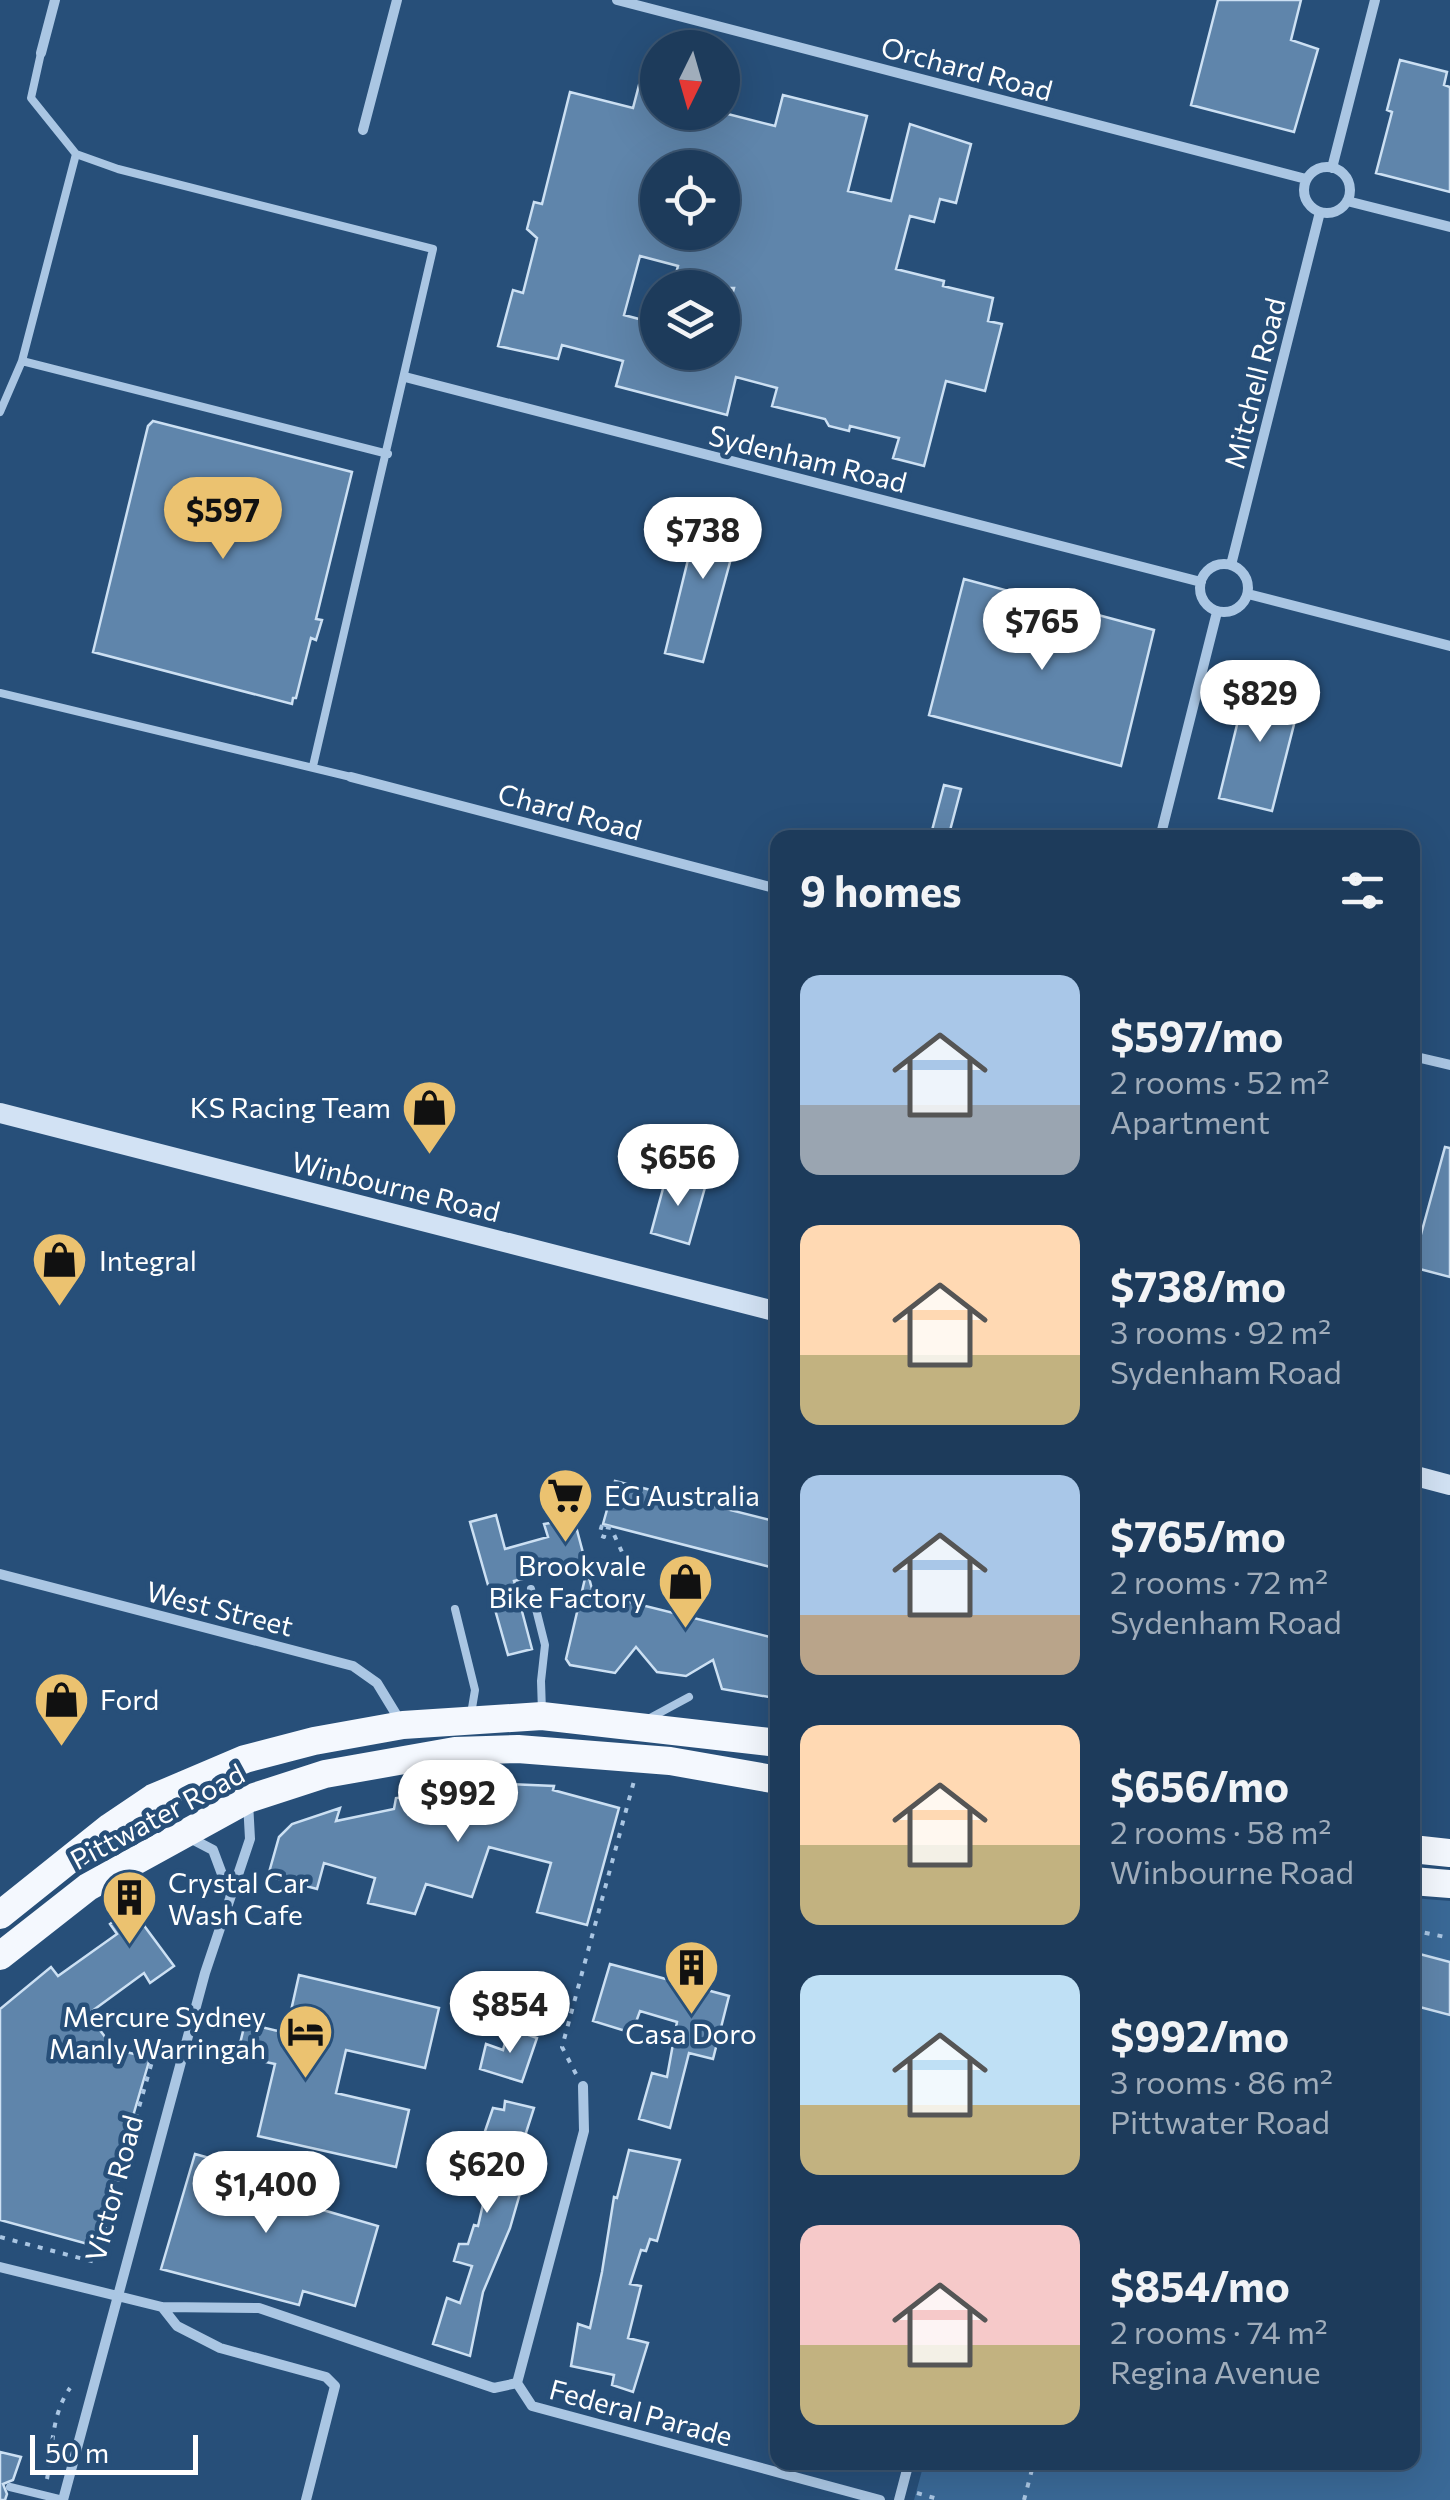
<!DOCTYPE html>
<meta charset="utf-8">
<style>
body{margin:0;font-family:Commissioner,sans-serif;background:#254261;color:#f1f3f6;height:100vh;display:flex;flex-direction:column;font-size:38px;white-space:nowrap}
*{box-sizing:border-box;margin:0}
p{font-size:32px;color:#a0adbb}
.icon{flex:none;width:55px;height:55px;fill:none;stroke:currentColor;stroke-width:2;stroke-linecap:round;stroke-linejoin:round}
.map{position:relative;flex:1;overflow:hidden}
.panel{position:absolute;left:770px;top:830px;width:650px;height:1640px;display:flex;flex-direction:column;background:#1d3b5b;border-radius:20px;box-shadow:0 10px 40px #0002,0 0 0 2px #3b5571}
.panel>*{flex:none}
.needle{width:65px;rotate:185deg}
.tools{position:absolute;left:640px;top:30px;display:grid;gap:20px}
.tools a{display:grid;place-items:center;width:100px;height:100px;border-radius:50%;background:#1d3b5b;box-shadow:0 10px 40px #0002,0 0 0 2px #3b5571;font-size:50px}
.scale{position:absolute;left:30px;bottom:25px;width:168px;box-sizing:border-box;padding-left:10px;border:5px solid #fff;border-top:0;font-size:28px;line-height:35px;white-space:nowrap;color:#fff;-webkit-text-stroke:8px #274f79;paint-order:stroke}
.price{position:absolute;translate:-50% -85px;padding:0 22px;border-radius:35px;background:#fff;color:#222;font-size:32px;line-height:65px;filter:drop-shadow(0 2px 5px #0008)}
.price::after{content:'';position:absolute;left:50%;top:60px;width:30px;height:22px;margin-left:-15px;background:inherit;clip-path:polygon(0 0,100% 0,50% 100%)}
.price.active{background:#ebc270;color:#111}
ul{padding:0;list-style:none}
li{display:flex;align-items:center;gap:30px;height:250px;padding:0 30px}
li span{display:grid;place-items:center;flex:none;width:280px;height:200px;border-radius:20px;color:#555}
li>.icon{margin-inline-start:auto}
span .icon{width:120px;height:120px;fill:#fffc;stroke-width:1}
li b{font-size:42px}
h2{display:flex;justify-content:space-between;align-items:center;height:120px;padding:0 30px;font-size:42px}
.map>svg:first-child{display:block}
.green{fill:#3a6997}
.building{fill:#5f85ab;stroke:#cce0f3;stroke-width:2.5;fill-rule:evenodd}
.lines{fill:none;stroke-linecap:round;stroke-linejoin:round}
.path{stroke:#aac6e3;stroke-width:4;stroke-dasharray:5 8;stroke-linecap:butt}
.service{stroke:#aac6e3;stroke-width:8}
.minor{stroke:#aac6e3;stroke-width:10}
.secondary{stroke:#d2e2f4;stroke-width:20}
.trunk{stroke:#f4f8fe;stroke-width:28}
.labels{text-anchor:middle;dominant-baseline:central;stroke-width:9;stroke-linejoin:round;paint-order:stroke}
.street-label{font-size:28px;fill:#fff;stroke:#274f79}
.poi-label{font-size:28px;fill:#fff;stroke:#274f79;text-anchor:start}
</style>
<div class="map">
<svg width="1450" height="2500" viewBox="0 0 1450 2500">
<rect width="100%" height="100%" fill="#274f79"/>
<path class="green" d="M 1413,1898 L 1450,1901 L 1450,2500 L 914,2500 L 924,2463 L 1412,2462 Z"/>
<path class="building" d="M 1218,0 L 1301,0 L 1291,40 L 1318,49 L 1294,132 L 1191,105 Z
M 1400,60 L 1447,72 L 1444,85 L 1450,87 L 1450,192 L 1376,173 L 1392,112 L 1387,110 Z
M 639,85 L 658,90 L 658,112 L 720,112 L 775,126 L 783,95 L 867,116 L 848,191 L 891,201 L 910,124 L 971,144 L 956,203 L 940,199 L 934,222 L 910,216 L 896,269 L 944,281 L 943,286 L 993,298 L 988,321 L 1002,324 L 985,391 L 946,381 L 924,466 L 893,458 L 899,438 L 850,426 L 849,431 L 829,426 L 825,419 L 772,406 L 777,388 L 736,377 L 727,415 L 616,386 L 623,361 L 562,345 L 558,359 L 498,346 L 513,290 L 523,293 L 537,238 L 527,229 L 534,202 L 542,204 L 570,92 L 633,108 ZM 658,168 L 722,168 L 722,232 L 658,232 ZM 640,256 L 678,266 L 672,288 L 734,288 L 722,332 L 722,352 L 658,352 L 658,324 L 624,315 Z
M 153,421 L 352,472 L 316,619 L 322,620 L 316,640 L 311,638 L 296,698 L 293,698 L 292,704 L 93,652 L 148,426 Z
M 702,503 L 743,514 L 703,662 L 665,653 Z
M 964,579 L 1154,630 L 1121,766 L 929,715 Z
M 1248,680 L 1302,693 L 1272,811 L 1219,798 Z
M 944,785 L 961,789 L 948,838 L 930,838 Z
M 1445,1147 L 1450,1148 L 1450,1277 L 1412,1267 Z
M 667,1174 L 706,1184 L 689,1244 L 651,1233 Z
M 615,1481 L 778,1522 L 778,1569 L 603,1524 Z
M 496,1515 L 505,1549 L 548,1537 L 544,1524 L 574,1519 L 586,1564 L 514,1581 L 532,1649 L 508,1655 L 470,1522 Z
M 587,1570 L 593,1593 L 778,1639 L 778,1691 L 769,1697 L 722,1689 L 713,1660 L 686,1676 L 657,1672 L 636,1647 L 615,1673 L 570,1665 L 566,1659 Z
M 506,1784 L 554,1786 L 553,1790 L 619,1808 L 587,1925 L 537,1912 L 551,1863 L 489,1847 L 472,1897 L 426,1884 L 415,1914 L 368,1903 L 375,1878 L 324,1863 L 317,1889 L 268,1876 L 279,1837 L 292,1824 L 340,1808 L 336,1821 L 394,1809 L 396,1798 Z
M 131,1908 L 174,1966 L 150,1983 L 144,1973 L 88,2014 L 114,2049 L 150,2058 L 95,2246 L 0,2220 L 0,2009 L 51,1967 L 58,1976 L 117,1934 L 110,1924 Z
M 1412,1952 L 1450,1962 L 1450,2015 L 1412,2005 Z
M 610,1964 L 729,1996 L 713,2059 L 689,2053 L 670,2128 L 639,2119 L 652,2073 L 667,2077 L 677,2022 L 640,2011 L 632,2033 L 593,2021 Z
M 299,1975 L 439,2008 L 425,2068 L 346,2050 L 336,2093 L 409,2110 L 396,2167 L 258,2136 L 275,2064 L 237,2056 L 245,2023 L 286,2033 Z
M 509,2028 L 537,2038 L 522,2082 L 480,2069 L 486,2044 L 503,2050 Z
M 505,2101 L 534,2108 L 524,2139 L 530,2140 L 522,2167 L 527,2169 L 510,2228 L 483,2292 L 470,2356 L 433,2344 L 447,2298 L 460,2303 L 472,2266 L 454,2261 L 459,2244 L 468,2244 L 474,2225 L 478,2226 L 487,2187 L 482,2186 L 486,2168 L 455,2162 L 460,2134 L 482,2140 L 493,2108 L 504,2110 Z
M 629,2150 L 680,2160 L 657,2241 L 650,2239 L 646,2251 L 641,2250 L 630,2284 L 641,2286 L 628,2338 L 648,2343 L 633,2392 L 612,2385 L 614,2375 L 571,2366 L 578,2324 L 590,2328 L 602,2272 L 614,2197 L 617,2198 Z
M 195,2154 L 327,2191 L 323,2210 L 378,2226 L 355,2306 L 303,2291 L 299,2305 L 161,2269 Z
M 0,2452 L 21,2457 L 13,2480 L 3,2484 L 7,2494 L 5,2500 L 0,2500 Z"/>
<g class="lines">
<path class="path" d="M 602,1525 L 599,1535 L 604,1537 L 606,1527 L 611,1528 L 627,1563
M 775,1602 L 778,1629
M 1412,1930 L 1450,1938
M 576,2074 L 562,2047 L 634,1781
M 0,2237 L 95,2262 L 157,2044
M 47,2479 C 53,2448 51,2415 70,2388
M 917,2493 L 941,2500
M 1024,2500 L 1034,2462"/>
<path class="service" d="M 41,53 L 31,98 L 76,154 L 118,169 L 433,249 L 313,766
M 22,361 L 388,454
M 0,412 L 22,361 L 76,154
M 0,693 L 351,777
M 531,1589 L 545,1645 L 541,1681 L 542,1712
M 455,1609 L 475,1690 L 471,1714
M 650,1718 L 689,1697
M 10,2487 L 63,2500"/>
<path class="minor" d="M 617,0 L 1306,179
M 41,53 L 55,0
M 363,130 L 397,0
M1304 190a23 23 0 1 1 46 0a23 23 0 1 1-46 0Z
M 1332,168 L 1375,0
M 1347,201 L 1450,227
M 405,377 L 1201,582
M1200 588a24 24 0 1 1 48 0a24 24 0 1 1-48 0Z
M 1231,565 L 1320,212
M 1248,594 L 1450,646
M 351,777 L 778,889
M 1160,838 L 1217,612
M 1412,1056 L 1450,1065
M 0,1574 L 353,1666 L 377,1683 L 402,1724
M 190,1838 L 213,1850 L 229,1893
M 0,2267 L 162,2307 L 259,2308 L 494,2388 L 517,2383
M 162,2307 L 177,2326 L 220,2348 L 326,2377 L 335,2386 L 306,2500
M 517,2383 L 532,2406 L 880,2500
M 517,2383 L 584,2131 L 583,2086
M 63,2500 L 205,1973 L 250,1839 L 248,1802
M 899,2500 L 909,2462"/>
<path class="secondary" d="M 0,1113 L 778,1312
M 1412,1475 L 1450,1485"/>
<path class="trunk" d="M 1412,1849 L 1450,1853
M 1412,1881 L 1450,1884
M 0,1915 L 110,1827 L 153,1798 L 245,1759 L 314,1741 L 403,1725 L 542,1716 L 778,1743
M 0,1956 L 88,1887 L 248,1799 L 325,1774 L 455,1751 L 518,1749 L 670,1761 L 778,1780"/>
</g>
<defs>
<symbol id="shop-pin" viewBox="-11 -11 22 30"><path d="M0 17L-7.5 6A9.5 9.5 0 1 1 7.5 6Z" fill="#ebc270" stroke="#274f79"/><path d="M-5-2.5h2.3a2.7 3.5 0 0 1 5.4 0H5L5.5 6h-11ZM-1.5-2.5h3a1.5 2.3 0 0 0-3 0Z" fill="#111"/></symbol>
<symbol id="supermarket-pin" viewBox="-11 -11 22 30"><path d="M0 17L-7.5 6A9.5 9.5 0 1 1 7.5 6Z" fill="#ebc270" stroke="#274f79"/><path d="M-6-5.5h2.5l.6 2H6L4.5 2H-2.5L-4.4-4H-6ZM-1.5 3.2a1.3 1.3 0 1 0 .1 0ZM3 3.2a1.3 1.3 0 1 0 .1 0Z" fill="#111"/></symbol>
<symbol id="building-pin" viewBox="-11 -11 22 30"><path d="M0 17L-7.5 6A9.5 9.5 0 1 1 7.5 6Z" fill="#ebc270" stroke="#274f79"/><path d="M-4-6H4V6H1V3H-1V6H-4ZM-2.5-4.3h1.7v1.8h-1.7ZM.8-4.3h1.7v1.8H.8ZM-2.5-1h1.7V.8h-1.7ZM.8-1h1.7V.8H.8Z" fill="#111"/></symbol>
<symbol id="hotel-pin" viewBox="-11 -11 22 30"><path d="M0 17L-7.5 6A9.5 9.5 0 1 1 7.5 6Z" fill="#ebc270" stroke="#274f79"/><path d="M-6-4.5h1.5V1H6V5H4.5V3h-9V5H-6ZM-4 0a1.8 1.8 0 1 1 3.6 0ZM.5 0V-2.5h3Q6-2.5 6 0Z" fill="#111"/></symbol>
</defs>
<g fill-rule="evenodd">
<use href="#shop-pin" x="398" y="1076" width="63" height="86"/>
<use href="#shop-pin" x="28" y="1228" width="63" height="86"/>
<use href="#supermarket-pin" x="534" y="1464" width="63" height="86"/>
<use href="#shop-pin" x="654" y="1550" width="63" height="86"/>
<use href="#shop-pin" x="30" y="1668" width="63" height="86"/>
<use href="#building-pin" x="98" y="1866" width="63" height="86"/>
<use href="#building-pin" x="660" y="1936" width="63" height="86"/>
<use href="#hotel-pin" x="274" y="2000" width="63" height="86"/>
</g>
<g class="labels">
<g class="street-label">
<text transform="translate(967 68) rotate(15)">Orchard Road</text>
<text transform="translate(1254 383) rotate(-76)">Mitchell Road</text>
<text transform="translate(808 458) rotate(14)">Sydenham Road</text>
<text transform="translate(570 811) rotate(15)">Chard Road</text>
<text transform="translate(396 1186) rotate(14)">Winbourne Road</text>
<text transform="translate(220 1608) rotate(14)">West Street</text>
<text transform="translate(157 1816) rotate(-28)">Pittwater Road</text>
<text transform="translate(113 2188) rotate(-75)">Victor Road</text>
<text transform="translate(641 2412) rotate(15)">Federal Parade</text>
</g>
<g class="poi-label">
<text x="391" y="1107" text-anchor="end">KS Racing Team</text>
<text x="99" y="1260">Integral</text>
<text x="604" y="1495">EG Australia</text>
<text x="646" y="1565" text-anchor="end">Brookvale<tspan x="646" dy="32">Bike Factory</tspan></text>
<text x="100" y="1699">Ford</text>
<text x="168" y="1882">Crystal Car<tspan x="168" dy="32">Wash Cafe</tspan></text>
<text x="266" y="2016" text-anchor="end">Mercure Sydney<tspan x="266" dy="32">Manly Warringah</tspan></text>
<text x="691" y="2033" text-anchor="middle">Casa Doro</text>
</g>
</g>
</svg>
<div class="tools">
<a><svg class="needle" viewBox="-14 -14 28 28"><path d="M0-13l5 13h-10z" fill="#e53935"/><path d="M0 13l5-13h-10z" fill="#a0adbb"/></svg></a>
<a><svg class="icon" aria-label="locate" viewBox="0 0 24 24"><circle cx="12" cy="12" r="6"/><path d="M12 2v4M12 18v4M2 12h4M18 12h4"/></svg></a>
<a><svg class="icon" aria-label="layers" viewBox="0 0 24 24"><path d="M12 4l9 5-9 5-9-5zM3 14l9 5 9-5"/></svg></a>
</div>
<div class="scale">50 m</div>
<b class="price active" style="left:223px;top:562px">$597</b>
<b class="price" style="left:703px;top:582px">$738</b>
<b class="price" style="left:1042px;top:673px">$765</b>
<b class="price" style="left:1260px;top:745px">$829</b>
<b class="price" style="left:678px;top:1209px">$656</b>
<b class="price" style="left:458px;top:1845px">$992</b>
<b class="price" style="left:510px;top:2056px">$854</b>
<b class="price" style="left:487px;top:2216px">$620</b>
<b class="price" style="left:266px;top:2236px">$1,400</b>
<section class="panel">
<h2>9 homes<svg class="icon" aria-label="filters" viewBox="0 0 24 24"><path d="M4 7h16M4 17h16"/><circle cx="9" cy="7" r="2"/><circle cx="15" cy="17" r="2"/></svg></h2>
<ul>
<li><span style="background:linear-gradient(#a9c7e8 65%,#9aa5b1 0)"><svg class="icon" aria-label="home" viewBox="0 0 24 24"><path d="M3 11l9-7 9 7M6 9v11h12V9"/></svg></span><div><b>$597/mo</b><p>2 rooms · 52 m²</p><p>Apartment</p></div></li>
<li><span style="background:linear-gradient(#ffd9b3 65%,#c2b280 0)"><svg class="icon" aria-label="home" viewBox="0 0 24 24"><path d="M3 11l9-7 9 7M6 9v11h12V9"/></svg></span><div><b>$738/mo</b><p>3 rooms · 92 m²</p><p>Sydenham Road</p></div></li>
<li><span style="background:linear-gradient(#a9c7e8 70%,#b9a48a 0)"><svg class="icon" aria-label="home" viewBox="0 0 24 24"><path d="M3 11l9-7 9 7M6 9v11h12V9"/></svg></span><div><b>$765/mo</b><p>2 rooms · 72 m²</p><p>Sydenham Road</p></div></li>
<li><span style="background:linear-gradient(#ffd9b3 60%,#c2b280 0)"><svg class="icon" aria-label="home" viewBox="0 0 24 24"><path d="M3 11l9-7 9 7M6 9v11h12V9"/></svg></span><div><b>$656/mo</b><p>2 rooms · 58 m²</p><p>Winbourne Road</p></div></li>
<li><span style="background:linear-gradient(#bfe0f5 65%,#c2b280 0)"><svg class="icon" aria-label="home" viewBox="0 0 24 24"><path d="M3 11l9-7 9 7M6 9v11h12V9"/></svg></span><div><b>$992/mo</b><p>3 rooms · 86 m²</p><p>Pittwater Road</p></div></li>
<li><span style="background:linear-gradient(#f6c9c9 60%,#c2b280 0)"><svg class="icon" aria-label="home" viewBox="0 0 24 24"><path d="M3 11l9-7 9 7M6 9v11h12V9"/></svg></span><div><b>$854/mo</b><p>2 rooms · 74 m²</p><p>Regina Avenue</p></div></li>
</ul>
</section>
</div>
